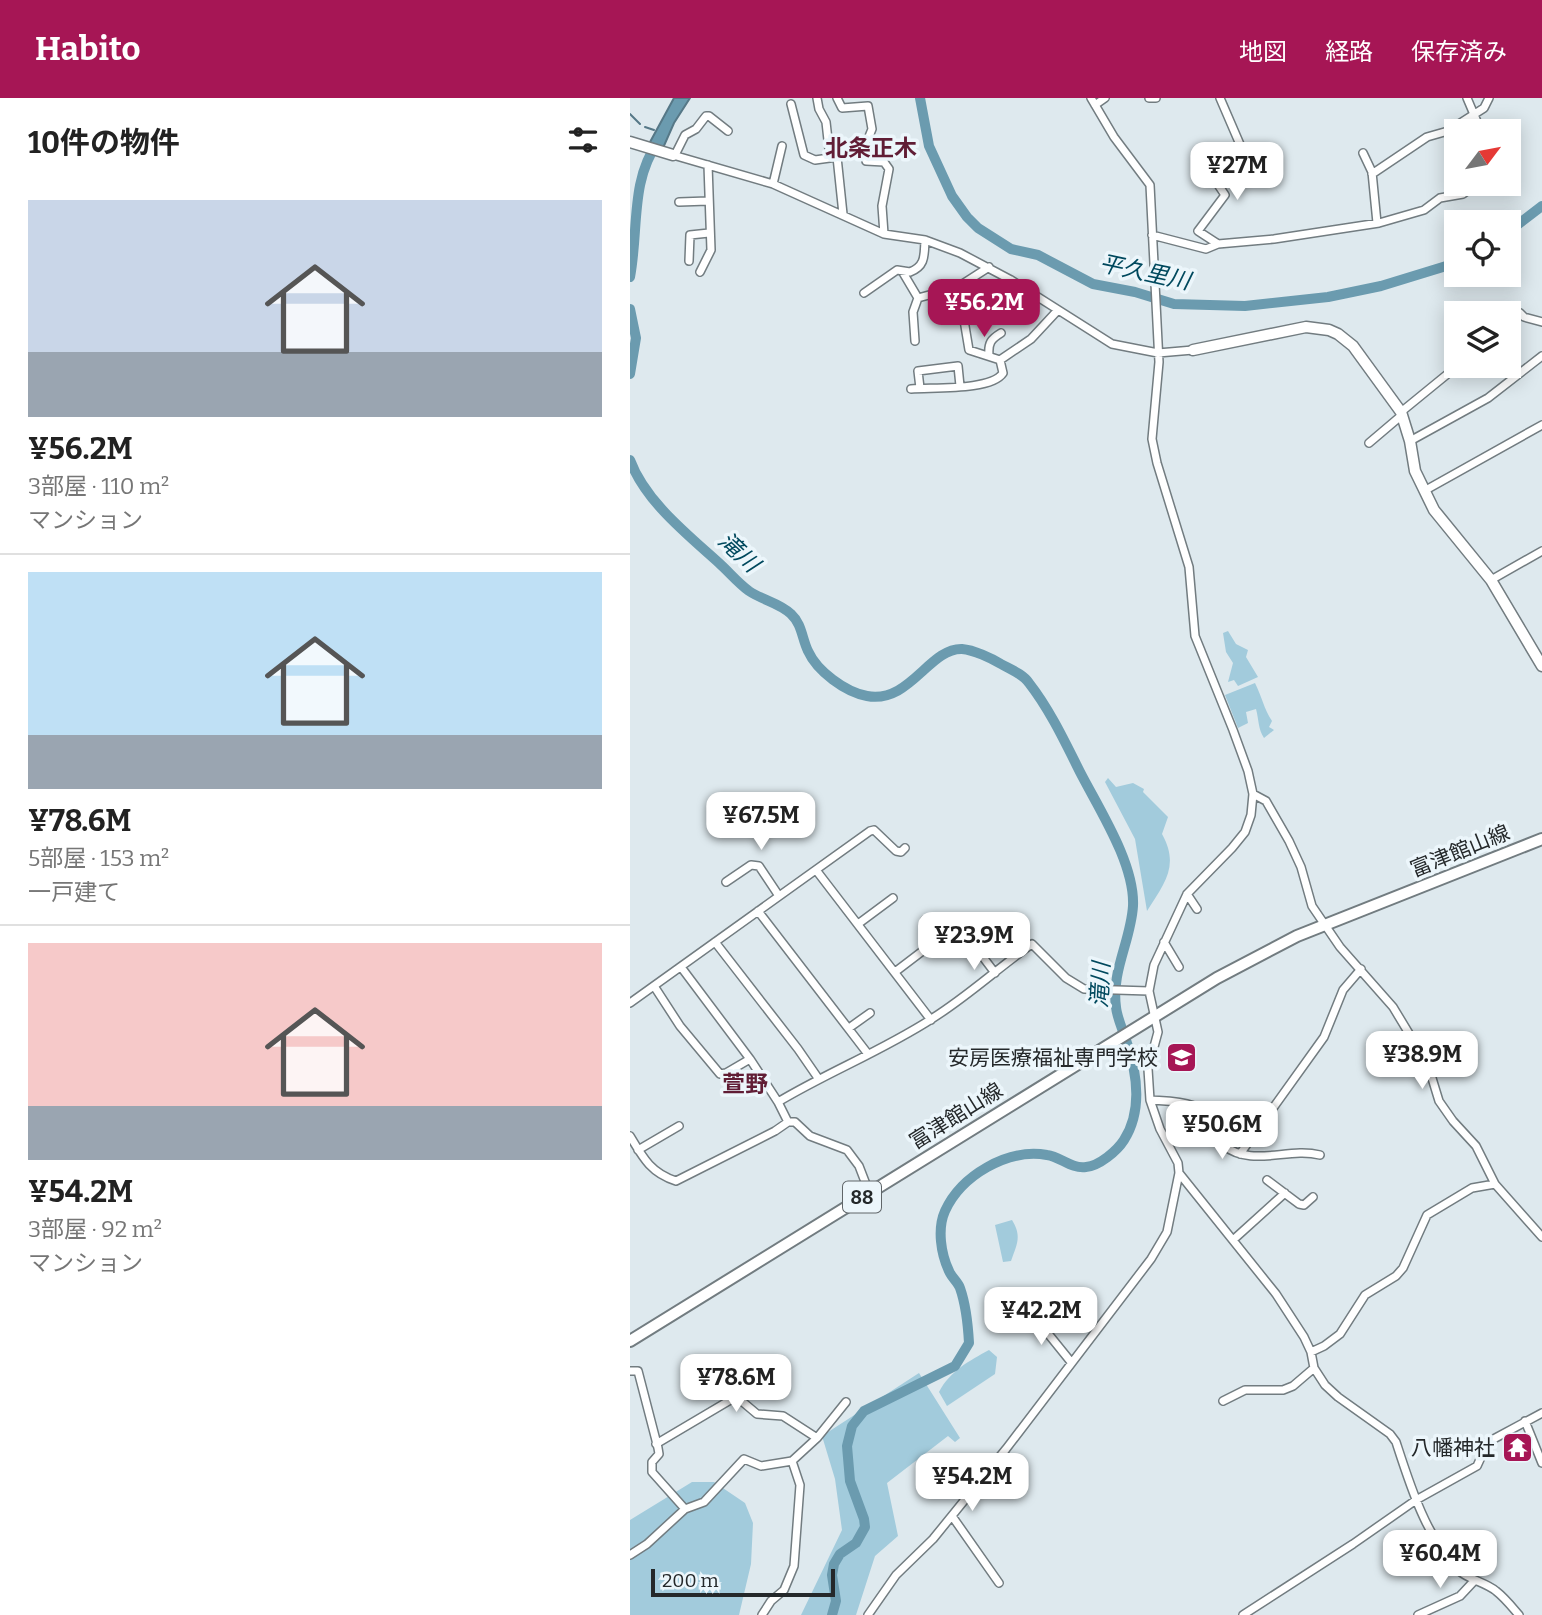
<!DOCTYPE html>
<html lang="ja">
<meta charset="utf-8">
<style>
body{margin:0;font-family:Bitter,"Noto Sans JP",serif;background:#f2f2f2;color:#222;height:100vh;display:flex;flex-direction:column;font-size:26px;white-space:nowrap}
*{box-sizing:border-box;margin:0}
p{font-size:23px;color:#767676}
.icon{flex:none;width:38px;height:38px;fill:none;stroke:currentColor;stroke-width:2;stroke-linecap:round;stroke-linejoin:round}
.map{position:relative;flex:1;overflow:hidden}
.panel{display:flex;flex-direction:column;background:#fff;width:630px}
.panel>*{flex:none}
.needle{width:46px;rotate:58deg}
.controls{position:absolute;left:814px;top:21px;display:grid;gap:14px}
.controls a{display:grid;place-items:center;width:77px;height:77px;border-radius:0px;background:#fff;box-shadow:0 4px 18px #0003;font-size:35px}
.scale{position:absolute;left:21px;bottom:18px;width:184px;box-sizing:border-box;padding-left:7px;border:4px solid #24282a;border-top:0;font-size:19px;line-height:24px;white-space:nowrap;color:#24282a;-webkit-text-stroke:5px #ecf6fb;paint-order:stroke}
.price{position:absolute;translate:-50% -60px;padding:0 16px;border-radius:14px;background:#fff;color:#222;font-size:23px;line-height:46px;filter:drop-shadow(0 2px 4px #0008)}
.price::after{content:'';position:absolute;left:50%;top:42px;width:21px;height:16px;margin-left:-10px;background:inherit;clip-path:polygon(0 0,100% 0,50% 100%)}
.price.current{background:#a61655;color:#fff}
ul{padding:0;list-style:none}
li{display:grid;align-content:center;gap:14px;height:371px;padding:0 28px}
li+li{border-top:2px solid #e0e0e0}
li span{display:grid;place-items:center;height:217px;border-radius:0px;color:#555}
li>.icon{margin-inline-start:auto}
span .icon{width:126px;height:126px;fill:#fffc;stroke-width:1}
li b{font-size:30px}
h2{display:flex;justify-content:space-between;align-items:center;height:84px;padding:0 28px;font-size:30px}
header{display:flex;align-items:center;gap:42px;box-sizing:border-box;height:98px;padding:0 35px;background:#a61655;color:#fff}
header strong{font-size:33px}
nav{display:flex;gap:38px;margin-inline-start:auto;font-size:24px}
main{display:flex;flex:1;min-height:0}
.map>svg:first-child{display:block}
.green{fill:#a2cbdc}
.water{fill:#6b9baf;stroke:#567887;stroke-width:2}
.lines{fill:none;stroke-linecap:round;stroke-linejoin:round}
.stream{stroke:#567887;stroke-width:2}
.river{stroke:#6b9baf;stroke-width:10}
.street-casing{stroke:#727c80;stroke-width:10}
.secondary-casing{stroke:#727c80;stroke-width:13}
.primary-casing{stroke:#727c80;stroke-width:14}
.street{stroke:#fff;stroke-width:7}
.secondary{stroke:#fff;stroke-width:10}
.primary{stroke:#fff;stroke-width:10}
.labels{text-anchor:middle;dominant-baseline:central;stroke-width:7;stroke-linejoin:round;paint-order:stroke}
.shield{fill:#ecf6fb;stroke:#606669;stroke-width:2}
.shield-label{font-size:19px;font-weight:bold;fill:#24282a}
.street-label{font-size:21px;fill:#24282a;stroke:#ecf6fb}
.poi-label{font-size:21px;fill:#24282a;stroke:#ecf6fb;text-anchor:end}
.neighbourhood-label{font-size:23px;font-weight:bold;fill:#601d35;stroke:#ecf6fb}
.water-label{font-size:23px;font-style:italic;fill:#00495e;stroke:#ecf6fb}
</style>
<header>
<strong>Habito</strong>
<nav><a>地図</a><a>経路</a><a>保存済み</a></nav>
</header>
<main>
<section class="panel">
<h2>10件の物件<svg class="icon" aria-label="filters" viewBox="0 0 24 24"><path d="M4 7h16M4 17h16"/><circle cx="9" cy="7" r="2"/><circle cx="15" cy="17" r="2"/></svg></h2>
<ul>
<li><span style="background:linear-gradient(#c9d6e8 70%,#9aa5b1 0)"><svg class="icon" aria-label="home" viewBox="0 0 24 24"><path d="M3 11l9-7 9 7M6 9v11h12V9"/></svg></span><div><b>¥56.2M</b><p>3部屋 · 110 m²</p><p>マンション</p></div></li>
<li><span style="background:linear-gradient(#bfe0f5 75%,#9aa5b1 0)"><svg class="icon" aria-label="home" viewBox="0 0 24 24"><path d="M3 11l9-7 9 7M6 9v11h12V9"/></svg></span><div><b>¥78.6M</b><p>5部屋 · 153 m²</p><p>一戸建て</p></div></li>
<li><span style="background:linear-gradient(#f6c9c9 75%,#9aa5b1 0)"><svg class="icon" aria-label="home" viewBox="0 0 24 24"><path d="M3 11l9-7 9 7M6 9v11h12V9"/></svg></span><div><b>¥54.2M</b><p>3部屋 · 92 m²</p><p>マンション</p></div></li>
</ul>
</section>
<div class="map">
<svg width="912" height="1517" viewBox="0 0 912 1517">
<rect width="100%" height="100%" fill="#dee9ee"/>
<path class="green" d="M 598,533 L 606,546 L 618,552 L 616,559 L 628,579 L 608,588 L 604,582 L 598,584 L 603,565 L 596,554 L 593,535 Z
M 625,585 C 632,599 634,611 642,623 L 639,629 L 644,632 L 634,640 C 628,631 629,622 626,611 L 616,614 L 618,625 L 608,630 L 595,597 Z
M 478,680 L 486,689 L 503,685 L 514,691 L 513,694 L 538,719 L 532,736 C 550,768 534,786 517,813 L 505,741 L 475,684 Z
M 382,1122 C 392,1138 387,1146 381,1163 L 373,1164 L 365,1127 Z
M 359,1252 L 367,1259 L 365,1276 L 317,1308 L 309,1294 C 320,1273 339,1263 359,1252 Z
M 289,1275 L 330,1340 L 325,1344 L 318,1338 L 257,1385 L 268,1438 L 245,1458 L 226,1517 L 171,1517 L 212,1432 L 205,1381 L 192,1338 Z
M 62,1384 L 84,1384 L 115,1405 L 123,1425 L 121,1466 L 109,1517 L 0,1517 L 0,1422 Z"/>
<path class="water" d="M 44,0 L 60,0 L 44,25 L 33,50 L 19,46 Z"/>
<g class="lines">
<path class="stream" d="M 0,16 L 10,26
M 15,29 L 24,32"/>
<path class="river" d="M 290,0 L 299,48 L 322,98 L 337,119 L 348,130 L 381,151 L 408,157 L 463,186 L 505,194 L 544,206 L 615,208 L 698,199 L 751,188 L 826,165
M 878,134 L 912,108
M 0,179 C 9,132 0,83 28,44
M 0,211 L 6,240 L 0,276
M 0,362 C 15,403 57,436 89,465 C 99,474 108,485 119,493 C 132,502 150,505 161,516 C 172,526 172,541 178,553 C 187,573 215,594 237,598 C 280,606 299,550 332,551 C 344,552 361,560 371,566 C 380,571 393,576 399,585 C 420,612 435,644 450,674 C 469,711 505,766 503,808 C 501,842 481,874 486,909 C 487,920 493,932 496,942 C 507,974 513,1012 494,1042 C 487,1053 469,1068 456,1069 C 441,1071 431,1059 417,1057 C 377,1050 331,1078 315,1113 C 307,1131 311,1156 319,1173 C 322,1180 328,1184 330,1190 C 336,1207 338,1227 339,1245 L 325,1268 L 234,1313 L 222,1328 L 217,1348 L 220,1383 L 234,1421 L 235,1429 L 226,1445 L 210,1456 L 204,1466 L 202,1477 L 206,1503 L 202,1517"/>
<defs>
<path id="street" d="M 187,0 L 189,11 L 196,24 L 200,60
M 207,0 L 212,10 L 238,8 L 242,31 L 238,41 L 215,51 L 207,59 L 213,116
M 519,0 L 526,0
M 837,0 L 851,33
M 161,6 L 174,57 L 185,62 L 207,59
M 465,7 L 475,0
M 232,44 L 236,63 L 254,64 L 259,71 L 252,108 L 254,136
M 733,55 L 742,74 L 747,125
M 43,57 L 143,86 L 254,136 L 295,142 L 330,155 L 381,182 L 482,246 L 528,255 L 563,252
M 45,57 L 55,37 L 66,31 L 76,18 L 79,18 L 98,33
M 742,76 L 797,39 L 818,33 L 854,10 L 859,0
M 143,86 L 152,48
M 49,104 L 78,103
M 522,137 L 576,151 L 588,146 L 644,141 L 749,125 L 794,112 L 810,100 L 833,96 L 847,86
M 588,146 L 568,133 L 595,97 L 589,88 C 593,71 603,70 618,65 L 590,0
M 59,163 L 60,137 L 79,135
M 272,173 L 288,200 L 283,214 L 285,243
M 70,174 L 81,152 L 78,67
M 234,195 L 267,172 L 280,174 C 296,168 294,157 295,142
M 288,200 L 328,189 L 359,169
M 363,200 L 381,182
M 890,215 L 894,219 L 912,224
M 334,222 L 339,252 L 370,262
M 359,257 C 358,245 361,241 371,235
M 290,290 L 288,273 L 328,268 L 330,288
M 281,291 C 302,289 361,293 373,275 L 370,262 L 401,241 L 428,212
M 771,314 L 820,274 L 833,268
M 780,343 L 858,300 L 912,258
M 739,345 L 772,317
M 794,393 L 912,327
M 861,482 L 912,453
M 623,696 L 636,703 L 659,743 L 671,769 L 682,808 L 710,849 L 763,909 L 798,967 L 809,1003 L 823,1023 L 846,1048 L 865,1086 L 912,1139
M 186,772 L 301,922
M 96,784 L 121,767 L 129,768 L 149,798
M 557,796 L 567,811
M 128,813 L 238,956
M 295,822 L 308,840
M 228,826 L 263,800
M 85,844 L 168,951 L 188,980
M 534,844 L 549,869
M 265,874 L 328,826 L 365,875
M 24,888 L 50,928 L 90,976 L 96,975 L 120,961
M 0,905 L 240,733 L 244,732 L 266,753 L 271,754 L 275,750
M 219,930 L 240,915
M 520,1002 C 549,1004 572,1002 588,1031 C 591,1036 591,1041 593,1047 C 622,1070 657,1049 690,1057
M 148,1004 C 198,974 254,952 303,920 C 338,898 368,870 402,846 L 436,880 L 454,891 L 519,893
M 158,1024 L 165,1024 L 180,1038 L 217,1052 L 229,1068 L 239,1094
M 0,1038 C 13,1060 21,1075 46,1083 L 145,1033 L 158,1024 L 148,1004 L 120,961 L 51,869
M 8,1052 L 49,1028
M 610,1056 L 694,939 L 713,892 L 731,871
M 549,1075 L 646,1196 L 674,1239 L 681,1254 L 684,1270 L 695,1287 L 708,1299 L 760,1336 L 766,1344 C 780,1387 796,1439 828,1472 C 839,1482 855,1484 866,1493 C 875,1500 882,1509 889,1517
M 637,1082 L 669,1106 L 674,1107 L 683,1099
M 603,1142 L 655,1095
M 403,1217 L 441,1264
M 681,1254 L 694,1248 L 710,1236 L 735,1197 L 766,1178 L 773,1170 L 797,1117 L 842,1090 L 865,1086
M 0,1273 L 8,1273 L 28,1350 L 29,1356 L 22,1364 L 22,1374 L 55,1411
M 593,1303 L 615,1292 L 653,1292 L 663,1288 L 684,1270
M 895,1323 L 912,1365
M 26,1346 L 102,1301 L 108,1300 L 127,1316 L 153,1318 L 187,1340
M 322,1418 L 369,1485
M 0,1457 L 17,1446 L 55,1411 L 74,1404 L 114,1361 L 131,1368 L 162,1363 L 187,1340 L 216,1304
M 132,1517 L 141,1503 L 154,1492 L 164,1468 L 170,1387 L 162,1363
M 238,1517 L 266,1477 L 303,1441 L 376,1351 L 521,1161 L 537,1134 L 549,1075 L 548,1065 L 530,1031 L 520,1002 L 518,971 L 528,934 L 519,893 L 524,867 L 557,796 L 602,750 L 615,734 L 621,717 L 623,696 L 618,673 L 603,632 L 565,538 L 559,469 L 527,365 L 522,341 L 529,264 L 520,87 L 484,39 L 461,0
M 613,1517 L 723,1446 L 786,1402 L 847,1368 L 858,1344 L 912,1315
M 788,1517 L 830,1498 L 845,1482"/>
<path id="secondary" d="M 0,44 L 43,57
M 563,252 L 676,229 L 699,232 L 708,236 L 723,248 L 771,314 L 780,343 L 785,373 L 804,412 L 861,482 L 912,568"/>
<path id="primary" d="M 0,1243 L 587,880 L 667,838 L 912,741"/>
</defs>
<use href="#street" class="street-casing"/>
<use href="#secondary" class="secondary-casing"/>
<use href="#primary" class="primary-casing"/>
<use href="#street" class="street"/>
<use href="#secondary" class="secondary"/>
<use href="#primary" class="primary"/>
</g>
<defs>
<symbol id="university-square" viewBox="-11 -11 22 22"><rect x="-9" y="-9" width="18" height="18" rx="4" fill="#a61655" stroke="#ecf6fb"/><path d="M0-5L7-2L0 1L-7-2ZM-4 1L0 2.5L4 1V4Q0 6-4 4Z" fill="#fff"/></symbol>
<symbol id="temple-square" viewBox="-11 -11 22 22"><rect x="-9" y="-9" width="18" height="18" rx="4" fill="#a61655" stroke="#ecf6fb"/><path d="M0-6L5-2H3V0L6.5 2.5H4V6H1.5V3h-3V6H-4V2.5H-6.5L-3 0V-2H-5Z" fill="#fff"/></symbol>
</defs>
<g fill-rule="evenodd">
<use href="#university-square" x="534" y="942" width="35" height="35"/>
<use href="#temple-square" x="870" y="1332" width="35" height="35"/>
</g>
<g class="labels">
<rect class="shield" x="213" y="1083.5" width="38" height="31" rx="5"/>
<g class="shield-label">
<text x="232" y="1099">88</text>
</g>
<g class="street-label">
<text transform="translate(830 753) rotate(-22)">富津館山線</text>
<text transform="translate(326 1018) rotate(-32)">富津館山線</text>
</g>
<g class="poi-label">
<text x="528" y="960">安房医療福祉専門学校</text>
<text x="865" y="1350">八幡神社</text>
</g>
<g class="neighbourhood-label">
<text x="241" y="50">北条正木</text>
<text x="115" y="986">萱野</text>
</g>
<g class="water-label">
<text transform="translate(515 174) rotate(12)">平久里川</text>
<text transform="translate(109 454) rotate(43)">滝川</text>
<text transform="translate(470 887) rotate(-87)">滝川</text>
</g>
</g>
</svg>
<div class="controls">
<a><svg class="needle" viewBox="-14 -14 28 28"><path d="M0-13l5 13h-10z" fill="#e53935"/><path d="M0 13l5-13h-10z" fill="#767676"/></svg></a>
<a><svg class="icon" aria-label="locate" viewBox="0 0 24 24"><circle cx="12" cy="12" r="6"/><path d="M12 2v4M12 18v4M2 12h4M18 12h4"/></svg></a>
<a><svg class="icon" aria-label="layers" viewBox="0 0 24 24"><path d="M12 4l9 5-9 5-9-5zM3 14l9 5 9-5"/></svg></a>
</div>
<div class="scale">200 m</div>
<b class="price" style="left:607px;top:104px">¥27M</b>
<b class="price current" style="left:354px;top:241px">¥56.2M</b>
<b class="price" style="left:131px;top:754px">¥67.5M</b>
<b class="price" style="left:344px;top:874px">¥23.9M</b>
<b class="price" style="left:792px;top:993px">¥38.9M</b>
<b class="price" style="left:592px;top:1063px">¥50.6M</b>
<b class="price" style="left:411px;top:1249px">¥42.2M</b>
<b class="price" style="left:106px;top:1316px">¥78.6M</b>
<b class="price" style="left:342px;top:1415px">¥54.2M</b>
<b class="price" style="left:810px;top:1492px">¥60.4M</b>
</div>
</main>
